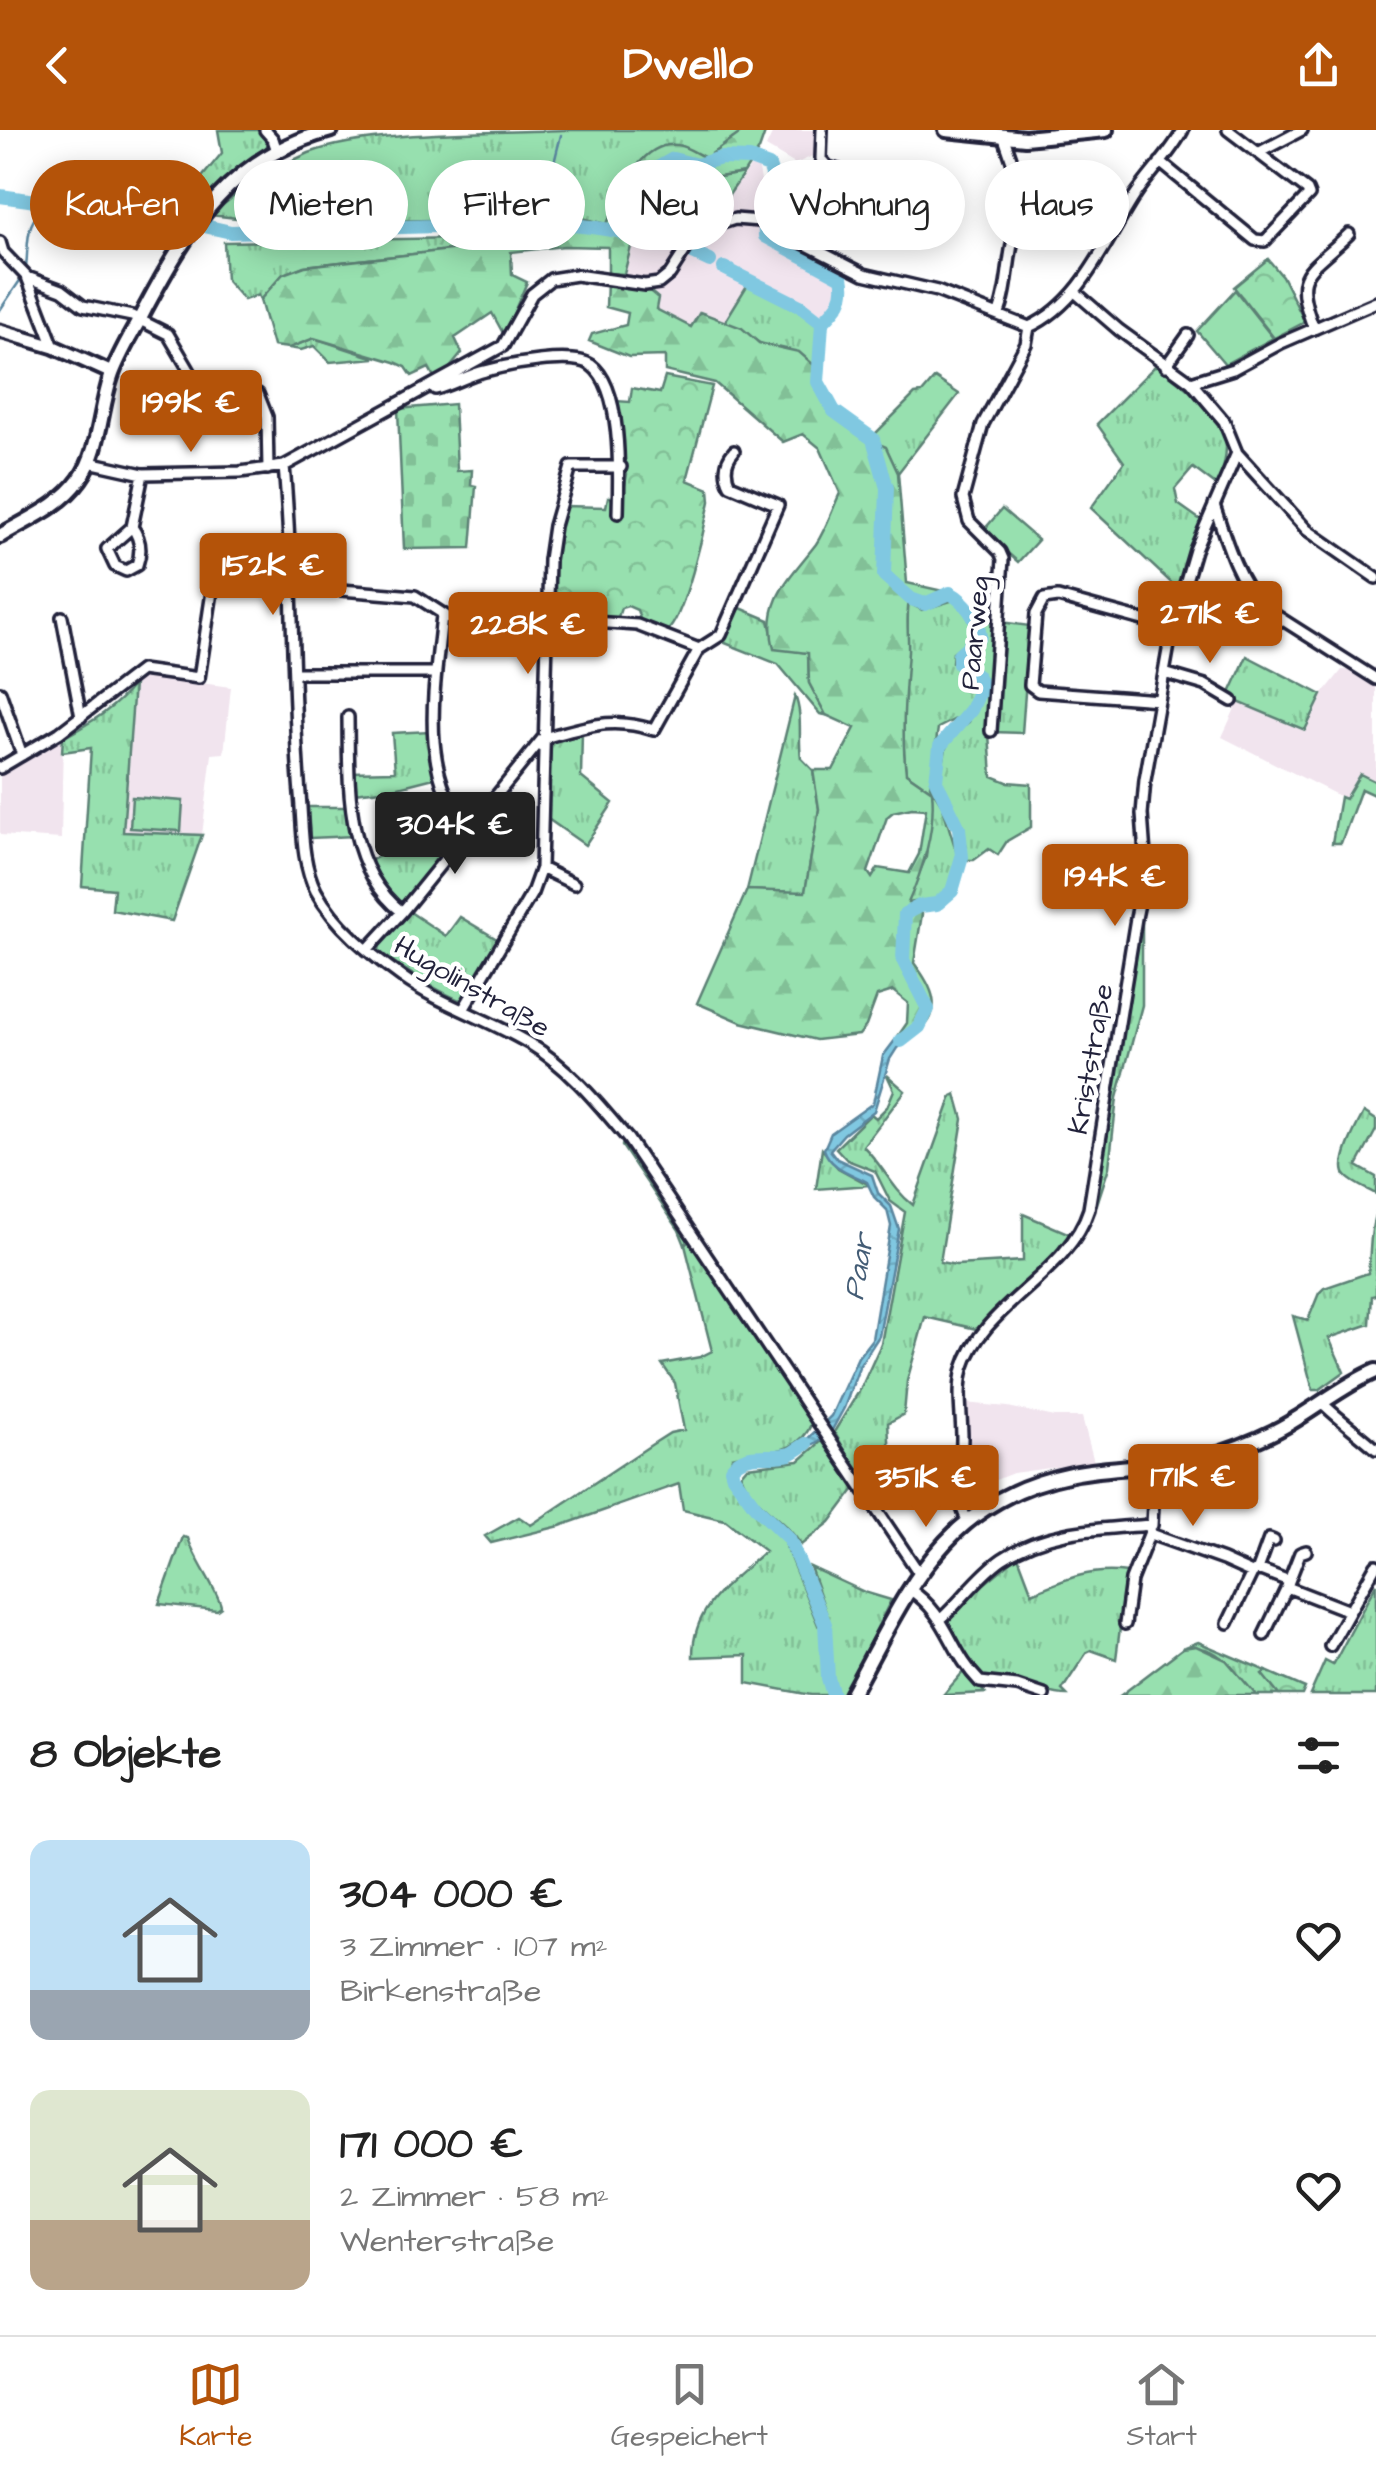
<!DOCTYPE html>
<html lang="de">
<meta charset="utf-8">
<style>
body{margin:0;font-family:"Architects Daughter",sans-serif;background:#f2f2f2;color:#222;height:100vh;display:flex;flex-direction:column;font-size:38px;white-space:nowrap}
*{box-sizing:border-box;margin:0}
p{font-size:32px;color:#767676}
.icon{flex:none;width:55px;height:55px;fill:none;stroke:currentColor;stroke-width:2;stroke-linecap:round;stroke-linejoin:round}
.map{position:relative;height:1565px;overflow:hidden}
.panel{display:flex;flex-direction:column;background:#fff;flex:1}
.panel>*{flex:none}
.guide{position:absolute;left:30px;top:30px;width:1318px;height:90px;display:flex;gap:20px}
.price{position:absolute;translate:-50% -85px;padding:0 22px;border-radius:10px;background:#b45309;color:#fff;font-size:32px;line-height:65px;filter:drop-shadow(0 2px 5px #0008)}
.price::after{content:'';position:absolute;left:50%;top:60px;width:30px;height:22px;margin-left:-15px;background:inherit;clip-path:polygon(0 0,100% 0,50% 100%)}
.price.current{background:#222;color:#fff}
ul{padding:0;list-style:none}
li{display:flex;align-items:center;gap:30px;height:250px;padding:0 30px}
li span{display:grid;place-items:center;flex:none;width:280px;height:200px;border-radius:20px;color:#555}
li>.icon{margin-inline-start:auto}
span .icon{width:120px;height:120px;fill:#fffc;stroke-width:1}
li b{font-size:42px}
h2{display:flex;justify-content:space-between;align-items:center;height:120px;padding:0 30px;font-size:42px}
.tag{padding:0 35px;border-radius:45px;background:#fff;box-shadow:0 5px 25px #0003;font-size:35px;line-height:90px}
.tag.current{background:#b45309;color:#fff}
header{display:flex;justify-content:space-between;align-items:center;height:130px;padding:0 30px;background:#b45309;color:#fff;font-size:45px;font-weight:700}
.menu{display:flex;justify-content:space-around;align-items:center;height:140px;border-top:2px solid #e0e0e0;background:#fff;font-size:28px;color:#767676}
.menu a{display:grid;justify-items:center;gap:5px}
.menu .current{color:#b45309}
.map>svg:first-child{display:block}
.built{fill:#f1e4ee}
.grass{fill:url(#grass-tufts);stroke:#5c8175;stroke-width:2.5}
.forest{fill:url(#forest-firs);stroke:#5c8175;stroke-width:2.5;fill-rule:evenodd}
.cemetery{fill:url(#cemetery-stones);stroke:#5c8175;stroke-width:2.5}
.park{fill:url(#park-crowns);stroke:#5c8175;stroke-width:2.5}
.pitch{fill:#97e0af;stroke:#5c8175;stroke-width:2.5}
.water{fill:url(#water-waves);stroke:#5a869f;stroke-width:2.5}
.lines{fill:none;stroke-linecap:round;stroke-linejoin:round}
.stream{stroke:#5a869f;stroke-width:2.5}
.river{stroke:#80c8e1;stroke-width:14}
.minor-casing{stroke:#22223b;stroke-width:16}
.tertiary-casing{stroke:#22223b;stroke-width:19}
.secondary-casing{stroke:#22223b;stroke-width:20}
.minor{stroke:#fff;stroke-width:9}
.tertiary{stroke:#fff;stroke-width:11}
.secondary{stroke:#fff;stroke-width:12}
.labels{text-anchor:middle;dominant-baseline:central;stroke-width:9;stroke-linejoin:round;paint-order:stroke}
.street-label{font-size:28px;fill:#22223b;stroke:#fff}
.water-label{font-size:30px;font-style:italic;fill:#435c75;stroke:#fff}
</style>
<header><svg class="icon" aria-label="back" viewBox="0 0 24 24"><path d="M15 5l-7 7 7 7"/></svg>Dwello<svg class="icon" aria-label="share" viewBox="0 0 24 24"><path d="M12 15V3M7 8l5-5 5 5M5 13v7h14v-7"/></svg></header>
<div class="map">
<svg width="1376" height="1565" viewBox="0 0 1376 1565">
<defs>
<pattern id="grass-tufts" width="24" height="20" patternUnits="userSpaceOnUse" patternTransform="scale(2.5)"><rect width="24" height="20" fill="#97e0af"/><path d="M3 7l-1-3M5 7V3M7 7l1-3M15 17l-1-3M17 17v-4M19 17l1-3" fill="none" stroke="#82c097"/></pattern>
<pattern id="forest-firs" width="22" height="20" patternUnits="userSpaceOnUse" patternTransform="scale(2.5)"><rect width="22" height="20" fill="#97e0af"/><path d="M5 1l3.5 6h-7zM16 11l3.5 6h-7z" fill="#82c097"/></pattern>
<pattern id="cemetery-stones" width="16" height="16" patternUnits="userSpaceOnUse" patternTransform="scale(2.5)"><rect width="16" height="16" fill="#97e0af"/><path d="M2 7V4a2 2 0 0 1 4 0v3zM10 15v-3a2 2 0 0 1 4 0v3z" fill="#82c097"/></pattern>
<pattern id="park-crowns" width="20" height="18" patternUnits="userSpaceOnUse" patternTransform="scale(2.5)"><rect width="20" height="18" fill="#97e0af"/><path d="M2 6a3 3 0 1 1 6 0M12 15a3 3 0 1 1 6 0" fill="none" stroke="#82c097"/></pattern>
<pattern id="water-waves" width="16" height="10" patternUnits="userSpaceOnUse" patternTransform="scale(2.5)"><rect width="16" height="10" fill="#80c8e1"/><path d="M0 5q4-4 8 0t8 0" fill="none" stroke="#6eacc2"/></pattern>
</defs>
<rect width="100%" height="100%" fill="#fff"/>
<filter id="ink" filterUnits="userSpaceOnUse"><feTurbulence type="fractalNoise" baseFrequency=".01" numOctaves="2"/><feDisplacementMap in="SourceGraphic" scale="20" xChannelSelector="R" yChannelSelector="G"/><feConvolveMatrix kernelMatrix="1 2 1 2 8 2 1 2 1" color-interpolation-filters="sRGB"/></filter>
<g filter="url(#ink)">
<path class="built" d="M 774,0 L 818,0 L 817,24 L 795,34 L 766,17 Z
M 757,28 L 761,51 L 760,84 L 769,113 L 839,149 L 837,170 L 823,187 L 752,147 L 724,193 L 701,182 L 691,198 L 656,179 L 622,154 L 647,55 L 667,38 L 682,45 L 674,60 L 718,81 Z
M 1376,535 L 1376,652 L 1360,644 L 1345,669 L 1222,607 L 1238,572 L 1305,599 L 1322,565 L 1342,540 L 1372,542 Z
M 140,545 L 231,557 L 224,623 L 212,624 L 202,705 L 123,703 L 134,554 Z
M 63,608 L 61,709 L 0,705 L 0,643 Z
M 964,1273 L 1008,1277 L 1055,1287 L 1082,1287 L 1094,1332 L 1013,1343 L 962,1363 Z"/>
<path class="grass" d="M 218,0 L 265,0 L 269,12 L 263,23 L 202,72 L 194,57 L 222,23 Z
M 563,0 L 740,0 L 740,4 L 706,28 L 696,24 L 625,56 L 607,94 L 578,87 L 281,93 L 211,85 C 239,60 274,38 309,23 C 369,0 495,3 563,0 Z
M 744,43 L 718,81 L 708,85 L 673,59 L 682,45 L 699,50 Z
M 461,108 L 465,114 L 459,119 L 304,136 L 283,144 L 260,170 L 258,165 L 244,170 L 226,150 L 224,112 Z
M 748,154 L 817,191 L 815,236 C 794,219 782,224 760,213 C 746,206 742,198 724,193 Z
M 314,208 L 375,228 L 330,232 L 314,216 L 301,220 L 289,218 Z
M 1157,234 C 1201,274 1246,287 1217,356 L 1193,338 L 1175,359 L 1178,374 L 1202,391 L 1180,461 L 1091,378 L 1124,332 L 1097,294 Z
M 935,248 L 959,264 L 898,343 L 886,318 L 876,314 L 875,304 L 915,264 L 922,263 Z
M 954,470 L 965,482 L 976,504 L 953,522 L 952,532 L 977,557 L 963,585 L 938,598 L 930,656 L 942,675 L 958,727 L 948,761 L 938,769 L 907,773 L 926,727 L 932,661 L 906,643 C 899,587 908,530 908,473 L 922,480 Z
M 738,477 L 769,490 L 775,518 L 808,523 L 809,553 L 826,585 L 820,584 L 778,534 L 725,513 L 723,510 Z
M 979,490 L 996,492 L 989,604 L 992,646 L 1007,652 L 1031,654 L 1031,697 L 1007,711 L 998,725 L 989,719 L 974,730 L 966,730 L 962,699 L 940,652 L 946,618 L 953,604 L 969,592 L 983,559 L 981,548 L 962,532 L 964,523 C 979,513 983,509 979,490 Z
M 1000,492 L 1030,496 L 1022,603 L 993,602 Z
M 1247,526 L 1322,565 L 1305,600 L 1238,572 L 1230,563 Z
M 134,554 L 123,702 L 202,705 L 172,791 L 112,780 L 114,759 L 82,756 L 91,618 L 62,622 L 63,608 C 89,593 115,579 134,554 Z
M 795,566 C 803,585 798,607 801,628 L 813,640 L 819,679 L 805,763 L 747,760 Z
M 430,601 L 434,648 L 391,659 L 353,663 L 351,642 L 395,641 L 392,603 Z
M 582,601 L 581,647 L 613,673 L 585,715 L 548,689 L 548,613 Z
M 1360,644 L 1376,652 L 1376,666 L 1361,659 L 1341,713 L 1332,713 L 1340,667 L 1345,669 Z
M 308,677 L 349,677 L 354,706 L 310,708 Z
M 412,696 L 437,720 L 447,720 L 402,774 L 380,753 L 370,731 C 391,721 394,708 412,696 Z
M 407,780 L 446,806 L 460,787 L 500,811 L 464,868 L 459,870 C 430,857 404,840 379,821 L 380,814 Z
M 1142,781 L 1142,875 L 1117,968 L 1109,1037 L 1095,1080 Z
M 887,945 L 905,961 L 863,1016 C 882,1034 892,1059 913,1075 L 952,966 L 956,964 L 963,989 L 940,1132 L 956,1135 L 1023,1131 L 1023,1084 L 1070,1104 L 1052,1127 L 981,1200 L 925,1187 L 907,1251 L 904,1284 L 888,1293 L 890,1328 L 857,1340 L 834,1302 L 861,1258 L 881,1214 L 905,1082 L 890,1071 L 875,1041 L 847,1030 L 836,1018 L 871,984 L 876,988 L 887,977 L 894,960 Z
M 1364,982 L 1376,990 L 1376,1000 L 1357,1036 L 1376,1047 L 1376,1064 C 1367,1059 1353,1054 1346,1046 C 1335,1035 1357,995 1364,982 Z
M 822,1019 L 838,1038 L 869,1055 L 816,1059 Z
M 1376,1082 L 1376,1165 L 1372,1166 L 1370,1194 L 1329,1208 L 1344,1242 L 1319,1260 L 1313,1260 L 1293,1186 L 1308,1190 L 1319,1163 L 1324,1158 L 1368,1143 C 1371,1122 1369,1102 1376,1082 Z
M 689,1110 L 812,1292 C 799,1328 761,1320 732,1327 L 729,1341 L 732,1351 L 782,1408 L 818,1495 L 827,1485 L 810,1437 L 864,1462 L 891,1470 L 843,1565 L 811,1565 L 747,1553 L 747,1525 L 693,1527 C 692,1476 731,1452 765,1421 L 725,1390 L 683,1380 L 679,1354 L 560,1396 L 491,1413 L 485,1406 L 519,1387 L 531,1395 L 651,1315 L 670,1303 L 684,1300 L 675,1253 L 662,1234 L 700,1227 L 712,1221 L 685,1115 Z
M 824,1309 L 857,1356 L 830,1392 L 801,1415 C 785,1388 752,1376 741,1344 L 747,1337 L 799,1331 Z
M 183,1407 L 188,1408 C 194,1428 221,1466 221,1477 L 217,1480 L 159,1474 Z
M 1018,1426 L 1032,1463 C 1065,1449 1090,1438 1127,1443 L 1116,1529 L 1091,1520 L 1087,1522 L 1062,1560 L 1067,1565 C 1052,1565 1044,1560 1030,1558 C 973,1549 974,1545 948,1496 L 948,1491 L 984,1454 Z
M 1376,1454 L 1376,1565 L 1310,1565 L 1325,1531 L 1333,1535 Z
M 1198,1512 L 1266,1541 L 1263,1544 L 1279,1565 L 1256,1565 C 1232,1545 1224,1512 1183,1518 Z"/>
<path class="forest" d="M 740,0 L 766,0 L 759,20 L 744,43 L 699,50 L 666,39 L 647,55 L 634,102 L 607,94 C 620,67 638,11 677,15 C 686,16 697,24 706,28 L 739,4 Z
M 532,93 L 572,94 L 633,109 L 624,144 L 608,143 L 608,117 L 564,116 L 511,122 L 512,145 L 527,152 L 504,205 L 492,183 L 455,208 L 462,223 L 448,240 L 434,247 L 429,238 L 412,246 L 406,237 L 395,232 L 314,208 L 289,218 L 273,216 L 260,170 L 283,144 L 305,136 L 459,119 L 465,114 L 461,108 L 469,96 Z
M 607,151 L 646,158 L 658,168 L 656,179 L 691,197 L 700,182 L 742,198 L 759,213 L 799,222 L 815,236 C 817,278 849,302 886,317 L 898,343 L 907,453 L 943,461 L 926,471 L 910,466 C 905,484 909,504 908,522 C 905,563 901,602 906,643 L 932,661 C 936,699 923,739 908,773 L 922,784 L 914,833 C 932,856 946,882 917,903 L 914,896 L 896,909 L 907,893 L 908,873 L 893,861 L 877,866 L 866,896 L 859,905 L 816,910 L 741,892 L 697,873 L 747,760 L 805,762 L 819,679 L 813,640 L 833,640 L 855,598 L 826,585 L 809,553 L 808,523 L 774,519 C 762,471 789,449 816,414 C 826,399 832,380 840,363 L 820,318 L 803,304 L 783,312 L 715,253 L 665,241 L 665,226 L 629,227 L 589,211 L 592,204 L 626,195 L 628,183 L 606,177 ZM 912,678 L 926,679 L 919,724 L 909,743 L 878,738 L 872,748 L 868,742 L 887,687 L 893,682 Z
M 623,1012 L 627,1015 L 694,1113 L 689,1110 L 685,1115 L 679,1100 L 622,1016 Z
M 1196,1516 L 1226,1530 L 1256,1565 L 1121,1565 L 1183,1518 Z"/>
<path class="cemetery" d="M 454,274 L 457,341 L 472,340 L 471,355 L 476,356 L 471,418 L 404,419 L 398,279 Z"/>
<path class="park" d="M 1268,129 L 1282,146 L 1305,192 L 1274,208 L 1234,157 Z
M 665,247 L 712,256 L 687,350 L 709,359 L 710,371 C 705,396 684,490 666,502 L 641,492 L 637,480 L 628,476 L 621,478 L 618,487 L 590,487 L 590,481 L 571,480 L 570,485 L 556,484 L 552,480 L 553,430 L 563,376 L 606,377 L 608,367 L 623,366 L 627,344 L 616,271 L 630,272 L 632,258 L 660,263 Z
M 965,1540 L 985,1563 L 943,1565 Z
M 1266,1541 L 1305,1558 L 1302,1565 L 1279,1565 L 1262,1544 Z"/>
<path class="pitch" d="M 1235,160 L 1273,208 L 1225,234 L 1197,201 Z
M 1002,379 L 1038,410 L 1018,432 L 983,401 Z
M 132,667 L 183,671 L 181,701 L 130,698 Z"/>
<path class="water" d="M 915,895 L 917,903 L 897,918 L 890,929 L 874,981 L 844,1004 L 830,1020 L 837,1029 L 872,1045 L 878,1063 L 891,1076 L 899,1099 L 879,1206 L 860,1235 L 844,1278 L 832,1300 L 822,1310 L 792,1324 L 831,1286 L 858,1227 L 872,1209 L 891,1096 L 887,1080 L 874,1067 L 867,1052 C 850,1043 830,1038 824,1019 L 831,1003 L 873,973 L 883,926 L 896,909 Z"/>
<g class="lines">
<path class="stream" d="M 539,93 L 561,5
M 26,138 C 29,110 24,90 50,73
M 0,180 L 21,149"/>
<path class="river" d="M 0,66 L 79,77 L 115,76 L 231,102 L 539,93 C 596,95 659,105 710,131
M 621,103 L 633,52 L 673,29 L 697,35 L 721,28 L 750,29 L 769,36 L 774,51 L 764,81 L 765,106 L 842,147 C 847,168 837,178 822,193
M 724,138 L 800,176 L 822,193 L 818,252 L 834,281 L 873,309 L 887,358 L 884,445 L 911,469 L 925,474 L 950,463 C 965,471 978,489 980,506 L 959,524 L 959,534 L 978,547 L 982,556 L 971,580 L 940,616 L 936,651 L 959,698 L 962,727 L 952,761 L 937,774 L 920,776 L 905,784 L 903,830 L 928,879 L 919,897 L 901,911
M 806,1314 C 803,1316 793,1323 790,1324 C 770,1330 745,1319 731,1339 L 733,1346 L 756,1377 L 789,1409 L 825,1494 L 828,1548 L 833,1565"/>
<defs>
<path id="minor" d="M 265,0 L 273,9 L 277,21
M 822,0 L 821,29 L 828,37 L 870,50
M 1258,23 L 1302,0
M 1160,32 L 1255,110 L 1265,111 L 1309,65 L 1307,60 L 1228,0
M 1030,74 L 1045,86 L 1104,117
M 0,112 L 3,122 L 27,147 L 54,217
M 27,147 L 62,160 L 83,176 L 132,186 L 168,204 L 192,245 L 200,253 L 258,264 L 267,287 L 268,339
M 1075,162 L 1119,200 L 1191,252 L 1224,291 L 1237,323 L 1307,400 L 1376,448
M 998,185 C 1013,151 1004,101 1030,74 L 1023,63 L 1003,5
M 1314,199 C 1291,140 1307,144 1349,104
M 1166,236 L 1188,205
M 1191,252 L 1233,239 L 1281,213 L 1376,172
M 435,259 C 452,255 468,245 485,241 C 507,235 573,222 591,235 C 623,258 619,348 618,383
M 89,332 L 143,344 L 240,342 L 284,336 L 503,216 L 532,164 L 551,149 L 576,145 L 645,155 L 659,153 L 670,144 L 690,113 L 704,99 L 735,89 L 760,91 L 864,144 L 937,161 L 1029,197 C 1083,172 1105,111 1136,64 C 1151,42 1171,23 1183,0
M 284,336 C 294,446 291,555 300,664 C 303,696 301,732 316,761 C 335,796 370,824 402,847 C 441,875 489,889 530,914 C 570,938 599,975 628,1009 L 919,1443
M 1214,375 C 1226,410 1236,447 1261,476 L 1376,549
M 132,397 C 141,409 142,421 137,435 L 126,441 L 115,436 L 107,419 L 132,397 L 143,344
M 292,456 L 415,466 L 451,489 L 512,492 L 549,489 L 637,495 L 699,519 L 721,505 L 778,375 L 730,355 C 724,343 725,331 734,321
M 442,485 C 435,559 417,639 468,701
M 62,487 L 81,587
M 294,543 L 436,543
M 1164,543 L 1205,555 L 1232,571
M 0,562 L 22,625
M 1159,570 L 1038,561 L 1030,555 L 1036,484 L 1044,469 L 1058,467 L 1172,498
M 348,587 C 349,654 344,736 402,782
M 991,601 L 1003,429 L 1000,422 L 969,391 L 963,368 L 983,294 L 1026,214 L 1029,197
M 0,638 L 59,603 L 141,540 L 199,548 L 213,455 L 292,450
M 541,738 L 574,754
M 367,820 L 402,782 L 543,608 C 587,597 609,586 654,600 L 699,519
M 463,880 L 532,763 L 541,738 L 549,430 L 554,396 L 571,337 L 621,337
M 1322,1272 C 1329,1282 1364,1307 1376,1319
M 967,1390 C 952,1361 962,1338 962,1308 C 962,1285 957,1262 963,1239 C 982,1175 1068,1145 1089,1079 L 1136,788 L 1146,739 L 1142,684 L 1145,650 L 1172,498 L 1195,420 L 1237,323
M 1150,1404 L 1223,1430 L 1252,1443 L 1258,1439 L 1289,1451 L 1287,1457 L 1349,1481
M 1258,1439 L 1269,1409 L 1274,1411
M 1289,1451 L 1300,1423 L 1306,1421
M 909,1459 C 949,1485 949,1521 980,1552 L 1017,1556 L 1044,1565
M 941,1489 C 962,1470 979,1445 1002,1429 C 1047,1399 1101,1399 1152,1395 L 1155,1334
M 1228,1493 L 1252,1443
M 1125,1494 L 1131,1450 L 1150,1402
M 1264,1505 L 1287,1457
M 1330,1516 L 1376,1435"/>
<path id="tertiary" d="M 0,201 L 54,217 L 112,243"/>
<path id="secondary" d="M 946,0 L 1025,8 L 1106,0
M 0,406 C 28,389 60,377 80,349 C 100,321 100,279 111,247 C 119,223 134,201 145,179 C 191,93 231,27 331,0
M 851,1565 C 909,1460 941,1371 1072,1344 C 1121,1334 1175,1339 1222,1323 C 1249,1314 1275,1303 1298,1288 C 1324,1272 1348,1253 1376,1241"/>
</defs>
<use href="#minor" class="minor-casing"/>
<use href="#tertiary" class="tertiary-casing"/>
<use href="#secondary" class="secondary-casing"/>
<use href="#minor" class="minor"/>
<use href="#tertiary" class="tertiary"/>
<use href="#secondary" class="secondary"/>
</g>
</g>
<g class="labels">
<g class="street-label">
<text transform="translate(975 503) rotate(-85)">Paarweg</text>
<text transform="translate(472 857) rotate(30)">Hugolinstraße</text>
<text transform="translate(1091 929) rotate(-80)">Kriststraße</text>
</g>
<g class="water-label">
<text transform="translate(859 1137) rotate(-81)">Paar</text>
</g>
</g>
</svg>
<b class="price" style="left:191px;top:325px">199K €</b>
<b class="price" style="left:273px;top:488px">152K €</b>
<b class="price" style="left:1210px;top:536px">271K €</b>
<b class="price" style="left:528px;top:547px">228K €</b>
<b class="price current" style="left:455px;top:747px">304K €</b>
<b class="price" style="left:1115px;top:799px">194K €</b>
<b class="price" style="left:1193px;top:1399px">171K €</b>
<b class="price" style="left:926px;top:1400px">351K €</b>
<div class="guide">
<a class="tag current">Kaufen</a>
<a class="tag">Mieten</a>
<a class="tag">Filter</a>
<a class="tag">Neu</a>
<a class="tag">Wohnung</a>
<a class="tag">Haus</a>
</div>
</div>
<section class="panel">
<h2>8 Objekte<svg class="icon" aria-label="filters" viewBox="0 0 24 24"><path d="M4 7h16M4 17h16"/><circle cx="9" cy="7" r="2"/><circle cx="15" cy="17" r="2"/></svg></h2>
<ul>
<li><span style="background:linear-gradient(#bfe0f5 75%,#9aa5b1 0)"><svg class="icon" aria-label="home" viewBox="0 0 24 24"><path d="M3 11l9-7 9 7M6 9v11h12V9"/></svg></span><div><b>304 000 €</b><p>3 Zimmer · 107 m²</p><p>Birkenstraße</p></div><svg class="icon" aria-label="heart" viewBox="0 0 24 24"><path d="M12 20l-8-8c-3-5 5-10 8-4 3-6 11-1 8 4z"/></svg></li>
<li><span style="background:linear-gradient(#dfe7d0 65%,#b9a48a 0)"><svg class="icon" aria-label="home" viewBox="0 0 24 24"><path d="M3 11l9-7 9 7M6 9v11h12V9"/></svg></span><div><b>171 000 €</b><p>2 Zimmer · 58 m²</p><p>Wenterstraße</p></div><svg class="icon" aria-label="heart" viewBox="0 0 24 24"><path d="M12 20l-8-8c-3-5 5-10 8-4 3-6 11-1 8 4z"/></svg></li>
</ul>
</section>
<nav class="menu">
<a class="current"><svg class="icon" aria-label="map" viewBox="0 0 24 24"><path d="M3 6l6-2 6 2 6-2v14l-6 2-6-2-6 2zM9 4v14M15 6v14"/></svg>Karte</a>
<a><svg class="icon" aria-label="saved" viewBox="0 0 24 24"><path d="M7 4h10v16l-5-4-5 4z"/></svg>Gespeichert</a>
<a><svg class="icon" aria-label="home" viewBox="0 0 24 24"><path d="M3 11l9-7 9 7M6 9v11h12V9"/></svg>Start</a>
</nav>
